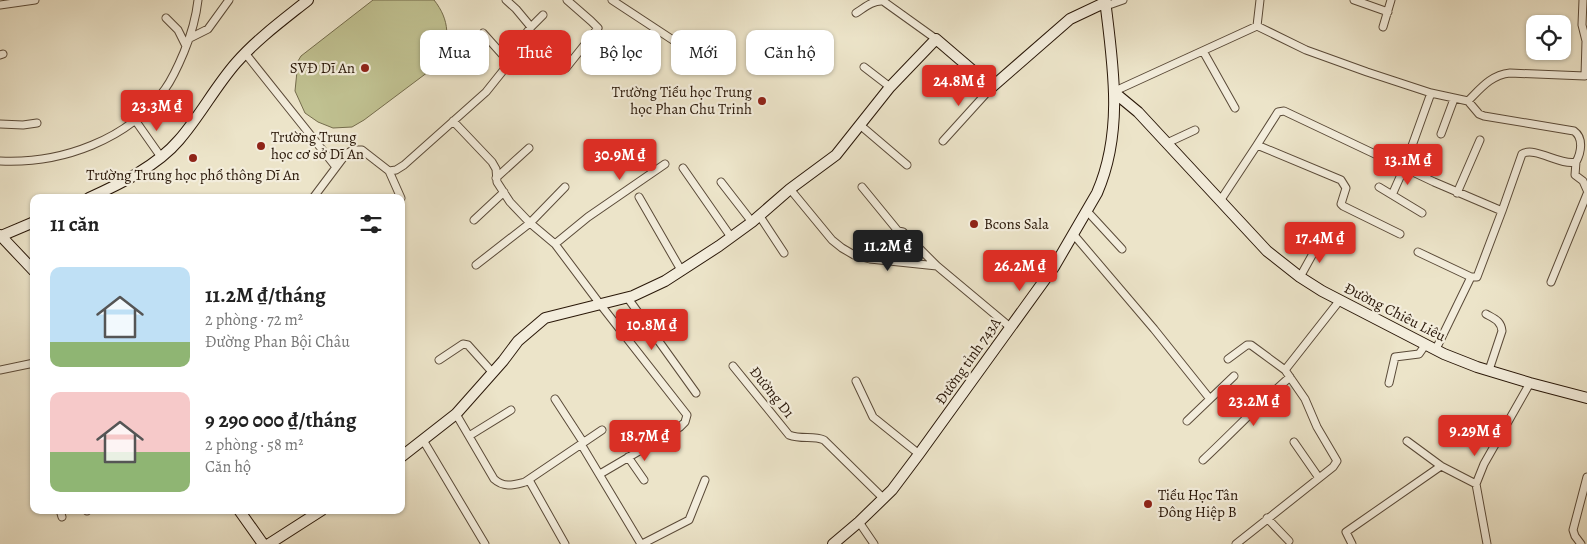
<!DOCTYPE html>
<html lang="vi">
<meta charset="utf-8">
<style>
body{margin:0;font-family:Alegreya,serif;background:#f2f2f2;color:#222;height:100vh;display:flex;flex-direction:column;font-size:19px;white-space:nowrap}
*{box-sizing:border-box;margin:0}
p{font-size:16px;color:#767676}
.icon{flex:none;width:28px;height:28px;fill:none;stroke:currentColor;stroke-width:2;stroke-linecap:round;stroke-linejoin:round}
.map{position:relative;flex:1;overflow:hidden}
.drawer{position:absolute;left:30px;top:194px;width:375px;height:320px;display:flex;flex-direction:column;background:#fff;border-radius:10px;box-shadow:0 1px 4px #0004}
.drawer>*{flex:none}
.banner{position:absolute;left:420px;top:30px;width:475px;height:45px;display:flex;gap:10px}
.controls{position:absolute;left:1526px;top:15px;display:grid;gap:10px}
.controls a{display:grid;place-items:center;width:45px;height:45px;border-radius:10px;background:#fff;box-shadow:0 1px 4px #0004;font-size:25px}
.price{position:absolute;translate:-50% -42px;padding:0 11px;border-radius:5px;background:#d93025;color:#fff;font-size:16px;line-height:32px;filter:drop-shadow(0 1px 2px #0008)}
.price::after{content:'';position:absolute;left:50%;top:30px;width:15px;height:11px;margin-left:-8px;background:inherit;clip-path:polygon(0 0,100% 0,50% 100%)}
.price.active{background:#222;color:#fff}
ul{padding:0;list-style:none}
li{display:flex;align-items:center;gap:15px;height:125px;padding:0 20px}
li span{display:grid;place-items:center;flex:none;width:140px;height:100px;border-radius:10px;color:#555}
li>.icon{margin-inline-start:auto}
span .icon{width:60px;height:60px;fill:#fffc;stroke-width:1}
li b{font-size:21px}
h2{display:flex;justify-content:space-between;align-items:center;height:60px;padding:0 20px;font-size:21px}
.pill{padding:0 18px;border-radius:10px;background:#fff;box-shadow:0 1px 4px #0004;font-size:18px;line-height:45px}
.pill.active{background:#d93025;color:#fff}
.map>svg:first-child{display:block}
.green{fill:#c0c191;stroke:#746c4c}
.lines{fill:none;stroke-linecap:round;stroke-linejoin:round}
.street-casing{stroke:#5a4a38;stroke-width:9}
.secondary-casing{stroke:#291708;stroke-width:12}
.street{stroke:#f3eddc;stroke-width:7}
.secondary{stroke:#f3eddc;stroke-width:10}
.poi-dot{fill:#8f2418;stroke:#f3eddc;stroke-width:2}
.labels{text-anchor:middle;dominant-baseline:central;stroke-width:4.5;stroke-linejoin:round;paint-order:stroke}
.poi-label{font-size:15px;fill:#291708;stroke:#f3eddc;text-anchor:start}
.street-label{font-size:15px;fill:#291708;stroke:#f3eddc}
</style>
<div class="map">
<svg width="1587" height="544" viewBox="0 0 1587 544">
<rect width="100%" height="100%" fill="#ece4c9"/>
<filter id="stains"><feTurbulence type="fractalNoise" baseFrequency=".004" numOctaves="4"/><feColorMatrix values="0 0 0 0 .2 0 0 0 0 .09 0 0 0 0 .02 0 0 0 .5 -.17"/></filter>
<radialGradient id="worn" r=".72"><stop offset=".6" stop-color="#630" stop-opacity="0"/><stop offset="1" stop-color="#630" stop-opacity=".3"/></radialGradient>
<path class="green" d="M 373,0 L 434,0 C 450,20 450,40 440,63 L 364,120 L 352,127 L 333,128 L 318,122 L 305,113 L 295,91 L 298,61 L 301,56 Z
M 892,238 C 902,237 912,243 914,253 L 909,256 L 877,255 L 874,253 L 875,248 Z"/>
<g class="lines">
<defs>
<path id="street" d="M 506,0 L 516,9 L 531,27
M 612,0 L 685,48
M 1354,0 L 1388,12
M 0,5 L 35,0
M 1106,6 L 1123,0
M 856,13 C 864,8 873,0 883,1 L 936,39
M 166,18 L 178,30 L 186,46
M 1257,26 L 1260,0
M 1383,27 L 1391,0
M 483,33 L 508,61
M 190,38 L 208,29 L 229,0
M 1203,51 L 1235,108
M 245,53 L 336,167
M 0,55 L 3,54
M 864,67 L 890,87
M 566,68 L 598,28 L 591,21 L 567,0
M 1115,91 L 1257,26 L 1306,50 L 1367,72 L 1431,93 L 1468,101 L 1479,114 L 1484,116 L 1574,131 C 1584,138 1581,153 1576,162 C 1560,166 1535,146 1522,154 L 1502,211
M 1468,101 C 1481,88 1491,75 1510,73 L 1585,76 L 1586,41 L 1582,25 L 1583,0
M 135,120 L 161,157
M 453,121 L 492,162 L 496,169 L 497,182 L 510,202 L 530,223 L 555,244 L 600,304 L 687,415 L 685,422 L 680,427 L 600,474
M 0,124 L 23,125 L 37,123
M 860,125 L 907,165
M 1441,134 L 1454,99
M 943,141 L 992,87
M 1167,143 L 1195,130
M 1257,145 L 1278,112 L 1284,111 L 1434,182 L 1502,211 L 1477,277 L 1471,277 L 1418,252
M 0,161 C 61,164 129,140 165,89 C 173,78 179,64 184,52 C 191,35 196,18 198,0
M 1576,162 L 1575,175 L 1583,181 L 1587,190
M 683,168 L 731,237
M 389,171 L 401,198
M 496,178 L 529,148
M 721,182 L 752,222
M 862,187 L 898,231
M 1379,187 L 1422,213
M 790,189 L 832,240 L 842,248 L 854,255 L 870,259 L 937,266 L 1010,327
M 1457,193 L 1480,140
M 1392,195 L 1404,168 L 1431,93
M 639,197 L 681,270
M 313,198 L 346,154 L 353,150 L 362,150 L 389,171 L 396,170 L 404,165 L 486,92 L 506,67 L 510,54 L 531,27 L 543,15
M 1220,201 L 1257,145 L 1341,180 L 1346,188 L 1341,204 L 1343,206 L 1400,234
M 1087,211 L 1122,249
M 759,215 L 784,253
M 474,220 L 504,192
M 1074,235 L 1154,329 L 1210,399
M 555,244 L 588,217 L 665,164
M 854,255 L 898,231 L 903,232 L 937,266
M 476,265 L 530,223 L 565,187
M 1300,277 L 1321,239
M 1551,282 L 1587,194
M 627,297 L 696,393
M 1486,314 C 1495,319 1501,321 1502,331 L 1489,370
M 1436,349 L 1471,277
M 1228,359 L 1247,345 L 1251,345 L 1285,370 L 1305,399 L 1317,427 L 1337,461 L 1333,467 L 1236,544
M 439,360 L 463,344 L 468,345 L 493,373
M 733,366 L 789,435 C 802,440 813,435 824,440 L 884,499
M 0,370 L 34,363
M 1285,370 L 1340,300
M 856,381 L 873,417 L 919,454
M 1389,383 L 1395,357 L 1419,354 L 1426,344
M 555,399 L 583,442
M 456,414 L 494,479 C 504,488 513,485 525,482 L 602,430
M 1187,421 L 1234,376
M 469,436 L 511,410
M 423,440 L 485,544
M 1407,441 L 1441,466 L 1476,484
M 1294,442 L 1319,478
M 581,444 L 641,544
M 628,457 L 644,480
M 1203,460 C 1232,433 1260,403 1290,377
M 529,480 L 565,544
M 60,510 L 62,517
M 87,510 L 87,511
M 1267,518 L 1289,541
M 859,522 L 874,544
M 642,544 L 689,520 L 705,480
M 1352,544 L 1346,532 L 1441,466
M 1487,544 L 1476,484 L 1484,464 L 1530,383
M 1581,544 L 1575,536 L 1573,530 L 1587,477"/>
<path id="secondary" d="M 1115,93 L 1138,112 L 1267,251 L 1300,277 L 1322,291 L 1444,354 L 1477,367 L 1530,383 L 1587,398
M 89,198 C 120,184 157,166 179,140 C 200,116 215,87 236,63 C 257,39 283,20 308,0
M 0,235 L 34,271
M 1,236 L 34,222
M 401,457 L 456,414 L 503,361 L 518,341 L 545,318 L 633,296 L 665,281 L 719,246 L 752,222 L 790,189 L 836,155 L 890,87 L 936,39 L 992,87 L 1070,19 L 1106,2
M 239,510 L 263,544
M 269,544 L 322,510
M 833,544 L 859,522 L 892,490 L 919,454 L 1054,267 L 1097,193 C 1124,131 1113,65 1105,0"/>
</defs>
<use href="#street" class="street-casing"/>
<use href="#secondary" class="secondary-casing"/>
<use href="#street" class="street"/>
<use href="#secondary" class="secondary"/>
</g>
<g class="poi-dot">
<circle cx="365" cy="68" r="5"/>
<circle cx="762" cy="101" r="5"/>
<circle cx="261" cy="146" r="5"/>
<circle cx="193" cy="158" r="5"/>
<circle cx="974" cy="224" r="5"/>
<circle cx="1148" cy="504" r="5"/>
</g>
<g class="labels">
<g class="poi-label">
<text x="355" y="68" text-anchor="end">SVĐ Dĩ An</text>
<text x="752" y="92" text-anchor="end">Trường Tiểu học Trung<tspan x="752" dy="17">học Phan Chu Trinh</tspan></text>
<text x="271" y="137">Trường Trung<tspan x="271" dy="17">học cơ sở Dĩ An</tspan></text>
<text x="193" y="175" text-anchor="middle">Trường Trung học phổ thông Dĩ An</text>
<text x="984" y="224">Bcons Sala</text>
<text x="1158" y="495">Tiểu Học Tân<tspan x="1158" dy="17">Đông Hiệp B</tspan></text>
</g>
<g class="street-label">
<text transform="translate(1395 312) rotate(27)">Đường Chiêu Liêu</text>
<text transform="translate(968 361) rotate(-55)">Đường tỉnh 743A</text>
<text transform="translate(772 392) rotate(51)">Đường D1</text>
</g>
</g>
<rect width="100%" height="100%" filter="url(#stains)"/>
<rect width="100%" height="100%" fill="url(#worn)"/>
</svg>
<div class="controls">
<a><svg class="icon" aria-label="locate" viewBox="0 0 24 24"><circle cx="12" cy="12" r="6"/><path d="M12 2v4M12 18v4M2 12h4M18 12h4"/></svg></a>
</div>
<b class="price" style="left:959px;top:107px">24.8M ₫</b>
<b class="price" style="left:157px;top:132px">23.3M ₫</b>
<b class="price" style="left:620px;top:181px">30.9M ₫</b>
<b class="price" style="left:1408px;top:186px">13.1M ₫</b>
<b class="price" style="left:1320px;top:264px">17.4M ₫</b>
<b class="price active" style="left:888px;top:272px">11.2M ₫</b>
<b class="price" style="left:1020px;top:292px">26.2M ₫</b>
<b class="price" style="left:652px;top:351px">10.8M ₫</b>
<b class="price" style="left:1254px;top:427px">23.2M ₫</b>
<b class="price" style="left:1475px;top:457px">9.29M ₫</b>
<b class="price" style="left:645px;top:462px">18.7M ₫</b>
<div class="banner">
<a class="pill">Mua</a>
<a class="pill active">Thuê</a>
<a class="pill">Bộ lọc</a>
<a class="pill">Mới</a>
<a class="pill">Căn hộ</a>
</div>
<section class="drawer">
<h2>11 căn<svg class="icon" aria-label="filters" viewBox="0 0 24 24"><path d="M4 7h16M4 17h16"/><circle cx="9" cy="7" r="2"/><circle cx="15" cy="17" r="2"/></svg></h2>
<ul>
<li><span style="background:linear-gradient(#bfe0f5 75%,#8fb573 0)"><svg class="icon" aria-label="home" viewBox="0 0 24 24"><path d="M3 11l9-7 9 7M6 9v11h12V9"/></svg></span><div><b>11.2M ₫/tháng</b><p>2 phòng · 72 m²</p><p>Đường Phan Bội Châu</p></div></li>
<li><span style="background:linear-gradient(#f6c9c9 60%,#8fb573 0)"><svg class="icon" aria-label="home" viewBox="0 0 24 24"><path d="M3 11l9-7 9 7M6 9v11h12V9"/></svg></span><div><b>9 290 000 ₫/tháng</b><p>2 phòng · 58 m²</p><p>Căn hộ</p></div></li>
</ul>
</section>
</div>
